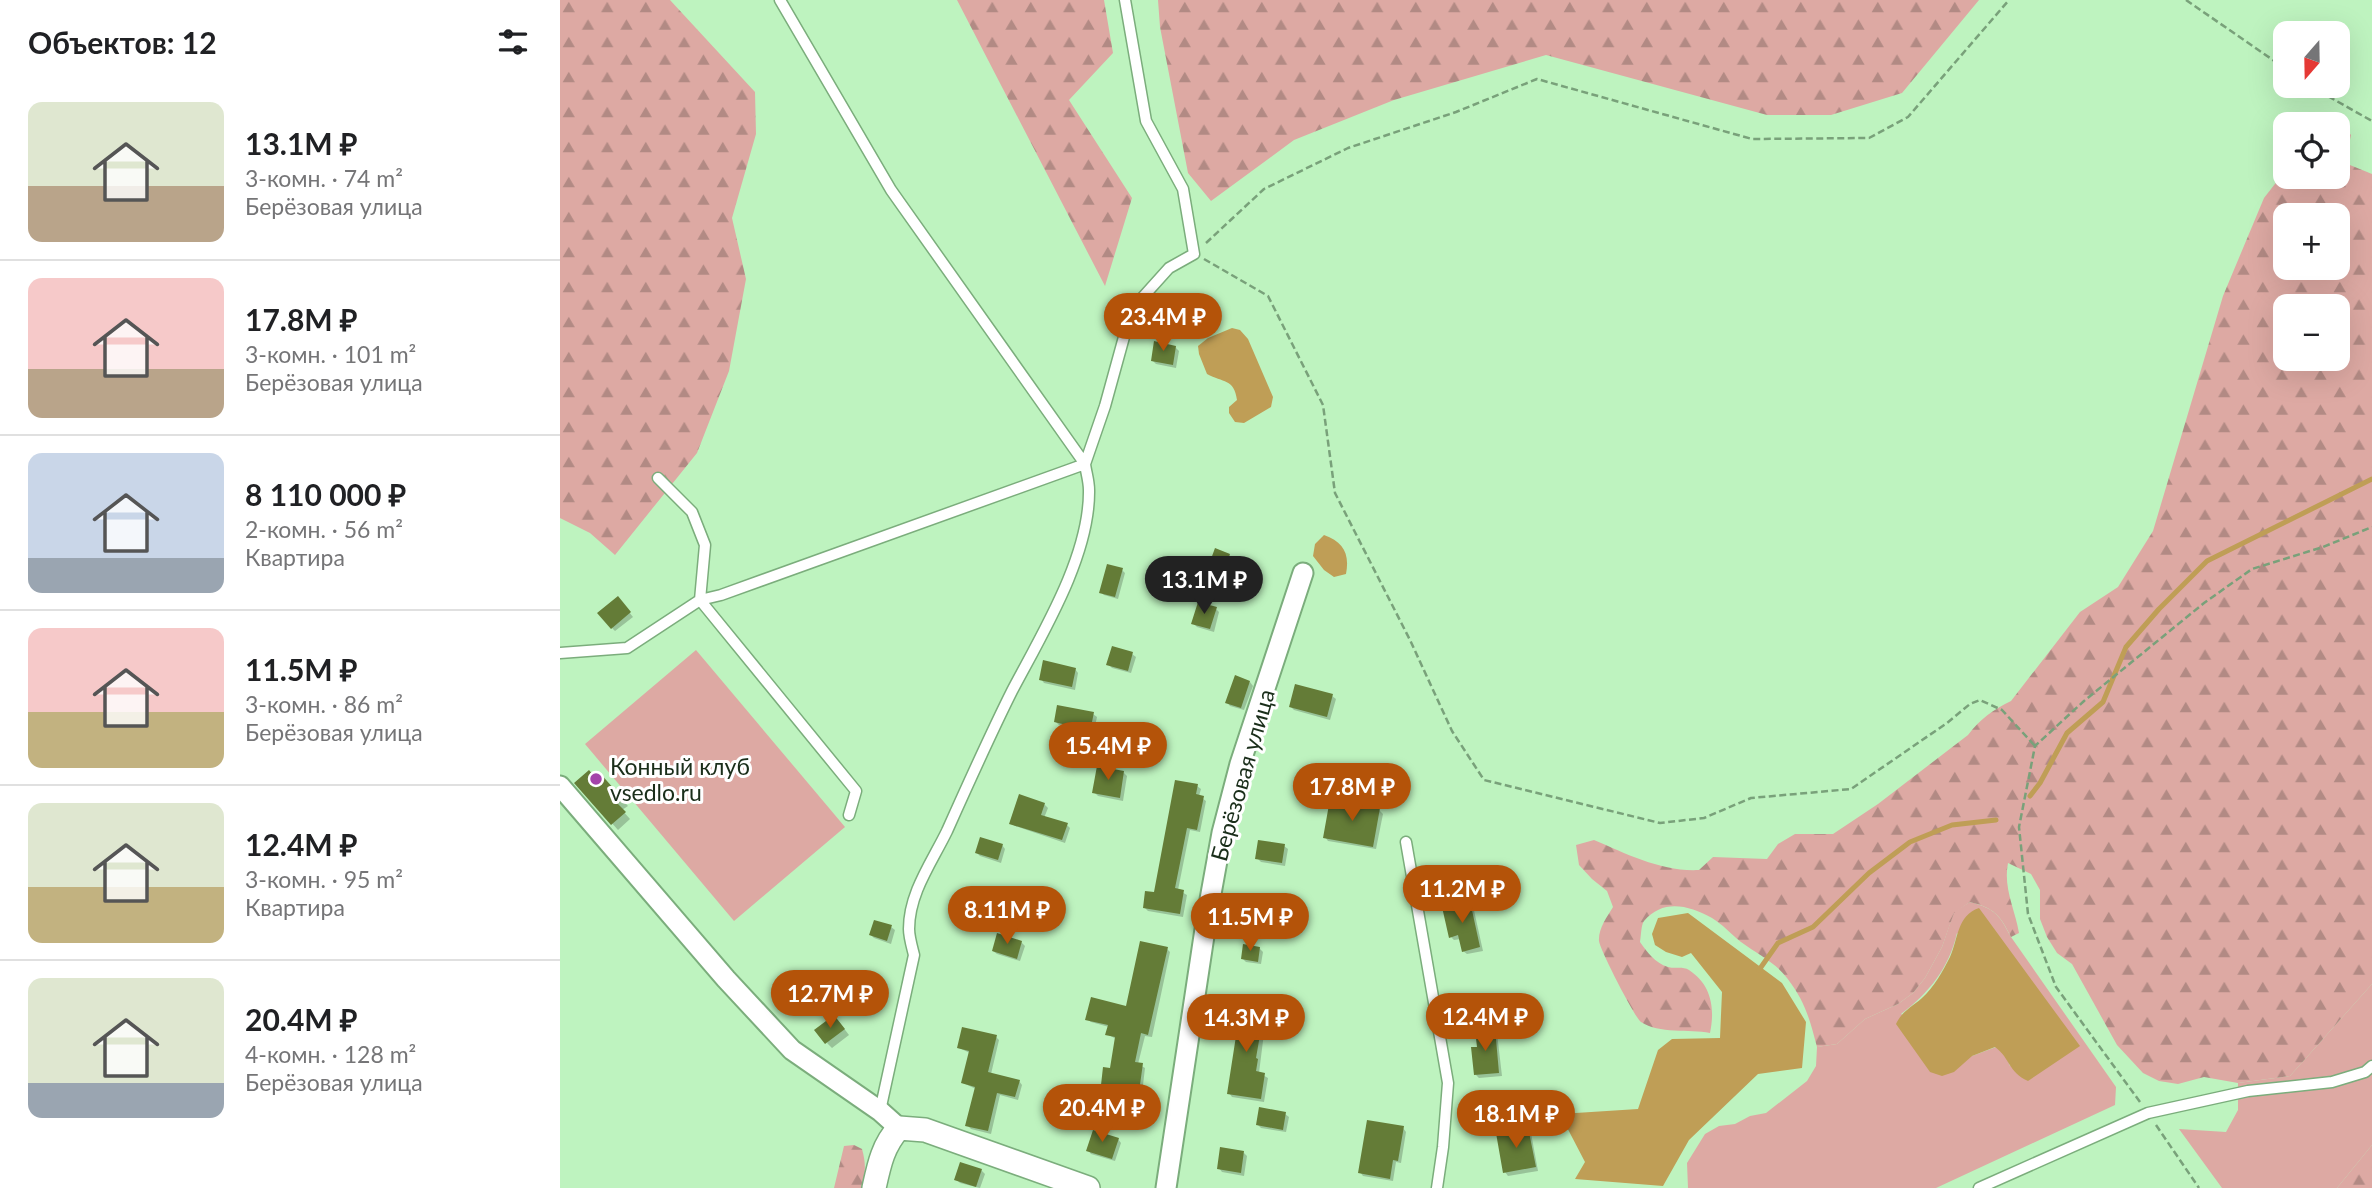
<!DOCTYPE html>
<html lang="ru">
<meta charset="utf-8">
<style>
body{margin:0;font-family:Lato,sans-serif;background:#f6f6f6;color:#202124;height:100vh;display:flex;flex-direction:column;font-size:26px;white-space:nowrap}
*{box-sizing:border-box;margin:0}
p{font-size:23px;color:#757577}
.icon{flex:none;width:38px;height:38px;fill:none;stroke:currentColor;stroke-width:2;stroke-linecap:round;stroke-linejoin:round}
.map{position:relative;flex:1;overflow:hidden}
.drawer{display:flex;flex-direction:column;background:#fff;width:560px}
.drawer>*{flex:none}
.needle{width:46px;rotate:200deg}
.fabs{position:absolute;left:1713px;top:21px;display:grid;gap:14px}
.fabs a{display:grid;place-items:center;width:77px;height:77px;border-radius:14px;background:#fff;box-shadow:0 7px 28px #0002;font-size:35px}
.price{position:absolute;translate:-50% -60px;padding:0 16px;border-radius:24px;background:#b45309;color:#fff;font-size:23px;line-height:46px;filter:drop-shadow(0 2px 4px #0008)}
.price::after{content:'';position:absolute;left:50%;top:42px;width:21px;height:16px;margin-left:-10px;background:inherit;clip-path:polygon(0 0,100% 0,50% 100%)}
.price.current{background:#222;color:#fff}
ul{padding:0;list-style:none}
li{display:flex;align-items:center;gap:21px;height:175px;padding:0 28px}
li+li{border-top:2px solid #e0e0e0}
li span{display:grid;place-items:center;flex:none;width:196px;height:140px;border-radius:14px;color:#555}
li>.icon{margin-inline-start:auto}
span .icon{width:84px;height:84px;fill:#fffc;stroke-width:1}
li b{font-size:30px}
h2{display:flex;justify-content:space-between;align-items:center;height:84px;padding:0 28px;font-size:30px}
main{display:flex;flex:1;min-height:0}
.map>svg:first-child{display:block}
.green{fill:#dda9a3;fill-rule:evenodd}
.forest{fill:url(#forest-firs);fill-rule:evenodd}
.water{fill:#bf9e56}
.shadow{fill:#0003}
.lines{fill:none;stroke-linecap:round;stroke-linejoin:round}
.stream{stroke:#bf9e56;stroke-width:5}
.building{fill:#647c37}
.service-casing{stroke:#7bad7c;stroke-width:13}
.minor-casing{stroke:#7bad7c;stroke-width:23}
.tertiary-casing{stroke:#7bad7c;stroke-width:26}
.path{stroke:#79a17a;stroke-width:2.5;stroke-dasharray:7 3.5;stroke-linecap:butt}
.service{stroke:#fff;stroke-width:10}
.minor{stroke:#fff;stroke-width:19}
.tertiary{stroke:#fff;stroke-width:23}
.poi-dot{fill:#a443aa;stroke:#fff;stroke-width:2.5}
.labels{text-anchor:middle;dominant-baseline:central;stroke-width:6;stroke-linejoin:round;paint-order:stroke}
.poi-label{font-size:23px;fill:#1a2e1a;stroke:#fff;text-anchor:start}
.street-label{font-size:23px;fill:#1a2e1a;stroke:#fff}
</style>
<main>
<section class="drawer">
<h2>Объектов: 12<svg class="icon" aria-label="filters" viewBox="0 0 24 24"><path d="M4 7h16M4 17h16"/><circle cx="9" cy="7" r="2"/><circle cx="15" cy="17" r="2"/></svg></h2>
<ul>
<li><span style="background:linear-gradient(#dfe7d0 60%,#b9a48a 0)"><svg class="icon" aria-label="home" viewBox="0 0 24 24"><path d="M3 11l9-7 9 7M6 9v11h12V9"/></svg></span><div><b>13.1M ₽</b><p>3-комн. · 74 m²</p><p>Берёзовая улица</p></div></li>
<li><span style="background:linear-gradient(#f6c9c9 65%,#b9a48a 0)"><svg class="icon" aria-label="home" viewBox="0 0 24 24"><path d="M3 11l9-7 9 7M6 9v11h12V9"/></svg></span><div><b>17.8M ₽</b><p>3-комн. · 101 m²</p><p>Берёзовая улица</p></div></li>
<li><span style="background:linear-gradient(#c9d6e8 75%,#9aa5b1 0)"><svg class="icon" aria-label="home" viewBox="0 0 24 24"><path d="M3 11l9-7 9 7M6 9v11h12V9"/></svg></span><div><b>8 110 000 ₽</b><p>2-комн. · 56 m²</p><p>Квартира</p></div></li>
<li><span style="background:linear-gradient(#f6c9c9 60%,#c2b280 0)"><svg class="icon" aria-label="home" viewBox="0 0 24 24"><path d="M3 11l9-7 9 7M6 9v11h12V9"/></svg></span><div><b>11.5M ₽</b><p>3-комн. · 86 m²</p><p>Берёзовая улица</p></div></li>
<li><span style="background:linear-gradient(#dfe7d0 60%,#c2b280 0)"><svg class="icon" aria-label="home" viewBox="0 0 24 24"><path d="M3 11l9-7 9 7M6 9v11h12V9"/></svg></span><div><b>12.4M ₽</b><p>3-комн. · 95 m²</p><p>Квартира</p></div></li>
<li><span style="background:linear-gradient(#dfe7d0 75%,#9aa5b1 0)"><svg class="icon" aria-label="home" viewBox="0 0 24 24"><path d="M3 11l9-7 9 7M6 9v11h12V9"/></svg></span><div><b>20.4M ₽</b><p>4-комн. · 128 m²</p><p>Берёзовая улица</p></div></li>
</ul>
</section>
<div class="map">
<svg width="1812" height="1188" viewBox="0 0 1812 1188">
<defs>
<pattern id="forest-firs" width="22" height="20" patternUnits="userSpaceOnUse" patternTransform="scale(1.75)"><rect width="22" height="20" fill="#dda9a3"/><path d="M5 1l3.5 6h-7zM16 11l3.5 6h-7z" fill="#b28a84"/></pattern>
</defs>
<rect width="100%" height="100%" fill="#bef3bf"/>
<path class="green" d="M 136,650 L 285,827 L 174,921 L 25,744 Z
M 1410,902 C 1435,909 1439,914 1451,937 L 1556,1087 L 1555,1105 L 1376,1188 L 1128,1188 L 1127,1163 L 1145,1134 L 1159,1126 L 1175,1124 L 1190,1116 L 1206,1113 L 1247,1081 L 1256,1066 L 1257,1047 L 1277,1044 L 1305,1019 L 1338,1004 L 1353,993 L 1365,978 L 1382,947 L 1394,912 ZM 1397,933 L 1475,988 L 1519,1046 L 1450,1066 L 1445,1054 L 1436,1047 L 1412,1056 L 1341,1014 C 1369,993 1389,968 1397,933 Z
M 1812,984 L 1812,1145 L 1777,1188 L 1662,1188 L 1619,1129 L 1666,1132 L 1678,1110 L 1678,1083 L 1730,1076 Z"/>
<path class="forest" d="M 0,0 L 110,0 L 195,92 L 196,134 L 172,218 L 186,279 L 169,371 L 137,453 L 55,555 L 30,533 L 0,518 Z
M 397,0 L 544,0 L 553,53 L 509,100 L 572,198 L 545,286 Z
M 598,0 L 1419,0 L 1342,93 L 1271,115 L 1207,115 L 986,55 L 834,100 L 734,140 L 651,201 L 628,173 L 600,27 Z
M 1772,112 L 1791,135 L 1785,163 L 1812,174 L 1812,984 L 1730,1076 L 1678,1083 L 1644,1077 L 1618,1084 L 1599,1081 L 1583,1073 L 1557,1045 L 1512,964 L 1497,953 L 1487,937 L 1480,919 L 1480,890 L 1471,874 L 1448,863 C 1443,888 1455,909 1459,933 L 1451,937 C 1440,915 1434,908 1410,902 L 1394,913 L 1382,947 L 1365,978 L 1353,993 L 1338,1004 L 1305,1019 L 1277,1044 L 1257,1047 C 1250,1020 1245,1001 1227,978 C 1215,962 1197,954 1181,942 C 1171,934 1162,924 1152,918 C 1128,905 1103,899 1084,921 C 1081,925 1081,937 1080,942 C 1087,952 1095,963 1108,967 C 1115,969 1123,966 1129,970 C 1152,985 1155,1009 1150,1033 C 1129,1029 1099,1034 1081,1022 C 1075,1018 1040,950 1039,941 C 1038,929 1047,917 1053,907 L 1047,891 L 1032,879 L 1019,865 L 1016,845 L 1034,840 C 1067,854 1102,872 1139,870 L 1153,857 L 1207,859 L 1218,844 L 1235,834 L 1273,834 L 1318,804 L 1408,735 C 1421,718 1433,710 1451,701 L 1520,612 L 1558,587 L 1593,531 L 1663,296 L 1704,198 L 1725,171 L 1726,177 L 1778,177 L 1778,124 L 1762,124 ZM 1726,215 L 1778,215 L 1778,268 L 1726,268 ZM 1726,306 L 1778,306 L 1778,359 L 1726,359 Z
M 294,1145 L 302,1149 C 306,1163 306,1174 301,1188 L 274,1188 L 284,1146 Z
M 1812,1145 L 1812,1188 L 1777,1188 Z"/>
<path class="water" d="M 672,328 L 680,330 L 688,339 L 713,397 L 711,407 L 684,423 L 675,422 L 669,413 L 669,407 L 677,400 C 674,378 663,383 647,374 L 639,354 L 638,346 L 648,338 Z
M 764,535 C 783,542 790,553 786,574 L 774,577 L 764,570 L 753,556 L 755,544 Z
M 1419,908 L 1520,1046 L 1468,1081 C 1448,1072 1451,1059 1435,1047 L 1412,1056 L 1394,1072 L 1382,1076 L 1370,1072 L 1336,1024 C 1342,1011 1352,1007 1362,998 C 1374,987 1383,971 1390,957 C 1398,940 1397,915 1419,908 Z
M 1128,913 L 1222,983 L 1246,1022 L 1242,1068 L 1198,1074 L 1129,1140 L 1103,1186 L 1015,1179 L 1025,1162 L 1000,1114 L 1078,1109 L 1098,1050 L 1112,1039 L 1160,1038 L 1162,992 L 1131,953 L 1122,957 L 1106,952 L 1095,945 L 1092,934 L 1098,918 Z"/>
<path class="shadow" d="M 615,347 L 619,351 L 616,368 L 596,364 L 593,361 Z
M 669,555 L 673,559 L 666,578 L 649,570 Z
M 562,570 L 565,573 L 558,599 L 544,595 L 541,592 Z
M 61,602 L 73,617 L 55,631 L 52,628 Z
M 656,609 L 659,612 L 654,632 L 637,627 L 633,623 Z
M 572,654 L 576,657 L 571,673 L 552,668 L 548,664 Z
M 515,669 L 518,673 L 515,690 L 484,683 L 481,679 Z
M 690,682 L 693,686 L 684,710 L 670,706 L 667,702 Z
M 772,696 L 776,699 L 770,720 L 734,710 L 731,707 Z
M 533,714 L 537,717 L 530,749 L 513,746 L 510,742 L 513,728 L 499,725 L 496,722 Z
M 564,773 L 567,776 L 563,801 L 538,796 L 534,792 Z
M 35,778 L 44,780 L 68,806 L 62,810 L 70,819 L 58,830 L 16,783 Z
M 637,786 L 641,789 L 639,796 L 646,801 L 640,832 L 630,830 L 618,890 L 627,895 L 623,917 L 588,911 L 585,908 L 596,894 Z
M 484,804 L 488,808 L 484,818 L 507,825 L 510,828 L 505,843 L 455,826 L 451,823 Z
M 819,810 L 823,814 L 816,849 L 768,841 L 765,837 Z
M 442,845 L 445,849 L 441,863 L 420,856 L 417,853 Z
M 724,846 L 728,849 L 725,866 L 701,862 L 697,858 Z
M 723,899 L 726,902 L 724,917 L 709,914 L 706,911 Z
M 910,903 L 913,906 L 923,951 L 907,954 L 903,951 L 901,939 L 894,940 L 891,937 Z
M 331,927 L 335,930 L 331,944 L 314,938 L 311,935 Z
M 461,942 L 465,946 L 460,961 L 437,954 L 433,951 Z
M 699,948 L 703,952 L 701,964 L 686,962 L 683,959 Z
M 607,949 L 610,952 L 592,1037 L 585,1036 L 578,1064 L 585,1068 L 581,1102 L 545,1097 L 541,1094 L 552,1070 L 556,1039 L 547,1034 L 549,1027 L 531,1022 L 527,1019 L 567,1008 Z
M 703,1014 L 706,1017 L 699,1073 L 708,1078 L 704,1102 L 672,1097 L 669,1093 L 678,1038 L 671,1034 Z
M 279,1022 L 289,1035 L 272,1048 L 267,1043 Z
M 934,1030 L 937,1033 L 942,1076 L 919,1078 L 916,1075 L 919,1048 Z
M 436,1037 L 439,1040 L 431,1074 L 459,1081 L 462,1085 L 458,1100 L 440,1095 L 431,1134 L 411,1129 L 407,1125 L 416,1089 L 403,1083 L 410,1053 L 399,1048 Z
M 725,1114 L 729,1117 L 726,1132 L 701,1128 L 697,1124 Z
M 843,1128 L 846,1132 L 841,1163 L 836,1162 L 833,1181 L 803,1176 L 800,1172 Z
M 968,1129 L 971,1133 L 978,1171 L 948,1176 L 945,1172 Z
M 558,1139 L 561,1143 L 555,1161 L 531,1154 L 528,1150 Z
M 684,1153 L 687,1156 L 684,1176 L 662,1172 L 659,1168 Z
M 421,1170 L 425,1174 L 420,1188 L 400,1183 L 396,1179 Z"/>
<g class="lines">
<path class="stream" d="M 1470,796 L 1480,783 L 1507,733 L 1543,702 L 1566,647 L 1599,609 L 1647,561 L 1812,479
M 1199,970 L 1218,943 L 1253,927 L 1309,873 L 1350,842 L 1392,825 L 1436,820"/>
</g>
<path class="building" d="M 594,341 L 616,346 L 613,365 L 591,361 Z
M 655,548 L 670,554 L 662,576 L 647,570 Z
M 547,564 L 563,568 L 555,597 L 539,593 Z
M 58,596 L 71,612 L 51,629 L 37,613 Z
M 638,602 L 657,607 L 650,629 L 631,624 Z
M 552,646 L 573,652 L 568,671 L 546,665 Z
M 483,660 L 516,668 L 512,687 L 479,680 Z
M 675,675 L 690,681 L 681,708 L 665,703 Z
M 735,684 L 773,694 L 767,717 L 729,707 Z
M 497,705 L 534,712 L 527,747 L 508,743 L 511,726 L 494,722 Z
M 537,766 L 564,771 L 560,798 L 532,793 Z
M 29,770 L 34,776 L 39,772 L 63,799 L 58,804 L 66,812 L 51,825 L 14,783 Z
M 615,780 L 638,784 L 636,794 L 644,796 L 637,830 L 627,828 L 615,888 L 624,890 L 620,914 L 583,908 L 585,891 L 594,892 Z
M 459,794 L 485,803 L 481,815 L 508,823 L 502,840 L 449,824 Z
M 770,799 L 820,808 L 813,847 L 763,838 Z
M 420,837 L 443,844 L 438,860 L 415,853 Z
M 698,840 L 725,844 L 722,863 L 695,859 Z
M 707,894 L 723,897 L 720,914 L 704,911 Z
M 910,901 L 920,947 L 902,952 L 898,935 L 889,938 L 882,907 Z
M 314,920 L 332,925 L 327,941 L 309,935 Z
M 437,933 L 462,941 L 457,959 L 432,951 Z
M 580,941 L 608,947 L 588,1035 L 581,1033 L 575,1062 L 583,1063 L 578,1099 L 540,1094 L 543,1067 L 550,1068 L 555,1037 L 545,1035 L 548,1025 L 525,1020 L 531,997 L 566,1006 Z
M 683,944 L 700,947 L 698,962 L 681,959 Z
M 674,1007 L 704,1012 L 696,1058 L 698,1059 L 696,1071 L 705,1073 L 701,1099 L 667,1094 L 676,1036 L 669,1035 Z
M 274,1015 L 285,1029 L 265,1044 L 254,1030 Z
M 402,1027 L 437,1035 L 428,1072 L 460,1080 L 455,1097 L 437,1093 L 428,1131 L 405,1126 L 415,1087 L 401,1083 L 409,1051 L 397,1048 Z
M 935,1028 L 939,1073 L 914,1075 L 911,1047 L 917,1047 L 915,1030 Z
M 699,1107 L 726,1112 L 723,1130 L 696,1125 Z
M 807,1120 L 844,1126 L 838,1161 L 833,1160 L 830,1179 L 798,1173 Z
M 968,1127 L 976,1167 L 943,1173 L 936,1133 Z
M 533,1130 L 559,1138 L 552,1159 L 526,1151 Z
M 660,1147 L 684,1151 L 681,1173 L 657,1169 Z
M 400,1162 L 422,1169 L 416,1187 L 394,1180 Z"/>
<g class="lines">
<defs>
<path id="service" d="M 220,0 L 331,190 L 525,464 C 526,472 529,481 529,490 C 530,556 482,634 452,691 C 429,737 408,784 387,831 C 372,862 349,893 349,929 C 349,937 352,947 354,955 L 320,1111
M 525,464 L 545,406 L 564,337 L 582,298 L 609,268 L 634,254 L 623,189 L 586,121 L 565,0
M 98,478 L 132,512 L 145,545 L 140,600 L 296,791 L 289,815
M 0,653 L 67,648 L 140,600 L 161,595 L 525,464
M 846,842 L 888,1083 L 883,1147 L 877,1188
M 1419,1188 L 1588,1113 L 1688,1091 L 1772,1082 L 1805,1072 L 1812,1066"/>
<path id="minor" d="M 0,786 L 166,979 L 232,1050 L 320,1111 L 339,1128
M 606,1188 L 647,916 L 662,833 L 680,764 L 743,573"/>
<path id="tertiary" d="M 314,1188 C 319,1165 323,1145 339,1128 L 365,1130 L 528,1188"/>
</defs>
<use href="#service" class="service-casing"/>
<use href="#minor" class="minor-casing"/>
<use href="#tertiary" class="tertiary-casing"/>
<path class="path" d="M 1626,0 L 1726,69
M 1750,86 L 1812,121
M 646,243 L 704,189 L 788,148 L 896,112 L 977,79 L 1192,139 L 1309,138 L 1348,117 L 1449,0
M 644,259 L 708,296 L 763,405 L 775,493 L 850,640 L 892,731 L 924,780 L 1100,823 L 1144,818 L 1191,798 L 1291,789 L 1387,723 L 1410,704 L 1420,700 L 1442,710 L 1475,746
M 1580,1102 L 1496,987 L 1468,914 L 1459,827 L 1475,746 L 1524,701 L 1644,603 L 1692,569 L 1763,547 L 1812,527
M 1596,1125 L 1639,1188"/>
<use href="#service" class="service"/>
<use href="#minor" class="minor"/>
<use href="#tertiary" class="tertiary"/>
</g>
<circle class="poi-dot" cx="36" cy="779" r="7"/>
<g class="labels">
<g class="poi-label">
<text x="50" y="766">Конный клуб<tspan x="50" dy="26">vsedlo.ru</tspan></text>
</g>
<g class="street-label">
<text transform="translate(682 775) rotate(-74)">Берёзовая улица</text>
</g>
</g>
</svg>
<div class="fabs">
<a><svg class="needle" viewBox="-14 -14 28 28"><path d="M0-13l5 13h-10z" fill="#e53935"/><path d="M0 13l5-13h-10z" fill="#757577"/></svg></a>
<a><svg class="icon" aria-label="locate" viewBox="0 0 24 24"><circle cx="12" cy="12" r="6"/><path d="M12 2v4M12 18v4M2 12h4M18 12h4"/></svg></a>
<a>+</a>
<a>−</a>
</div>
<b class="price" style="left:603px;top:353px">23.4M ₽</b>
<b class="price current" style="left:644px;top:616px">13.1M ₽</b>
<b class="price" style="left:548px;top:782px">15.4M ₽</b>
<b class="price" style="left:792px;top:823px">17.8M ₽</b>
<b class="price" style="left:902px;top:925px">11.2M ₽</b>
<b class="price" style="left:447px;top:946px">8.11M ₽</b>
<b class="price" style="left:690px;top:953px">11.5M ₽</b>
<b class="price" style="left:270px;top:1030px">12.7M ₽</b>
<b class="price" style="left:925px;top:1053px">12.4M ₽</b>
<b class="price" style="left:686px;top:1054px">14.3M ₽</b>
<b class="price" style="left:542px;top:1144px">20.4M ₽</b>
<b class="price" style="left:956px;top:1150px">18.1M ₽</b>
</div>
</main>
